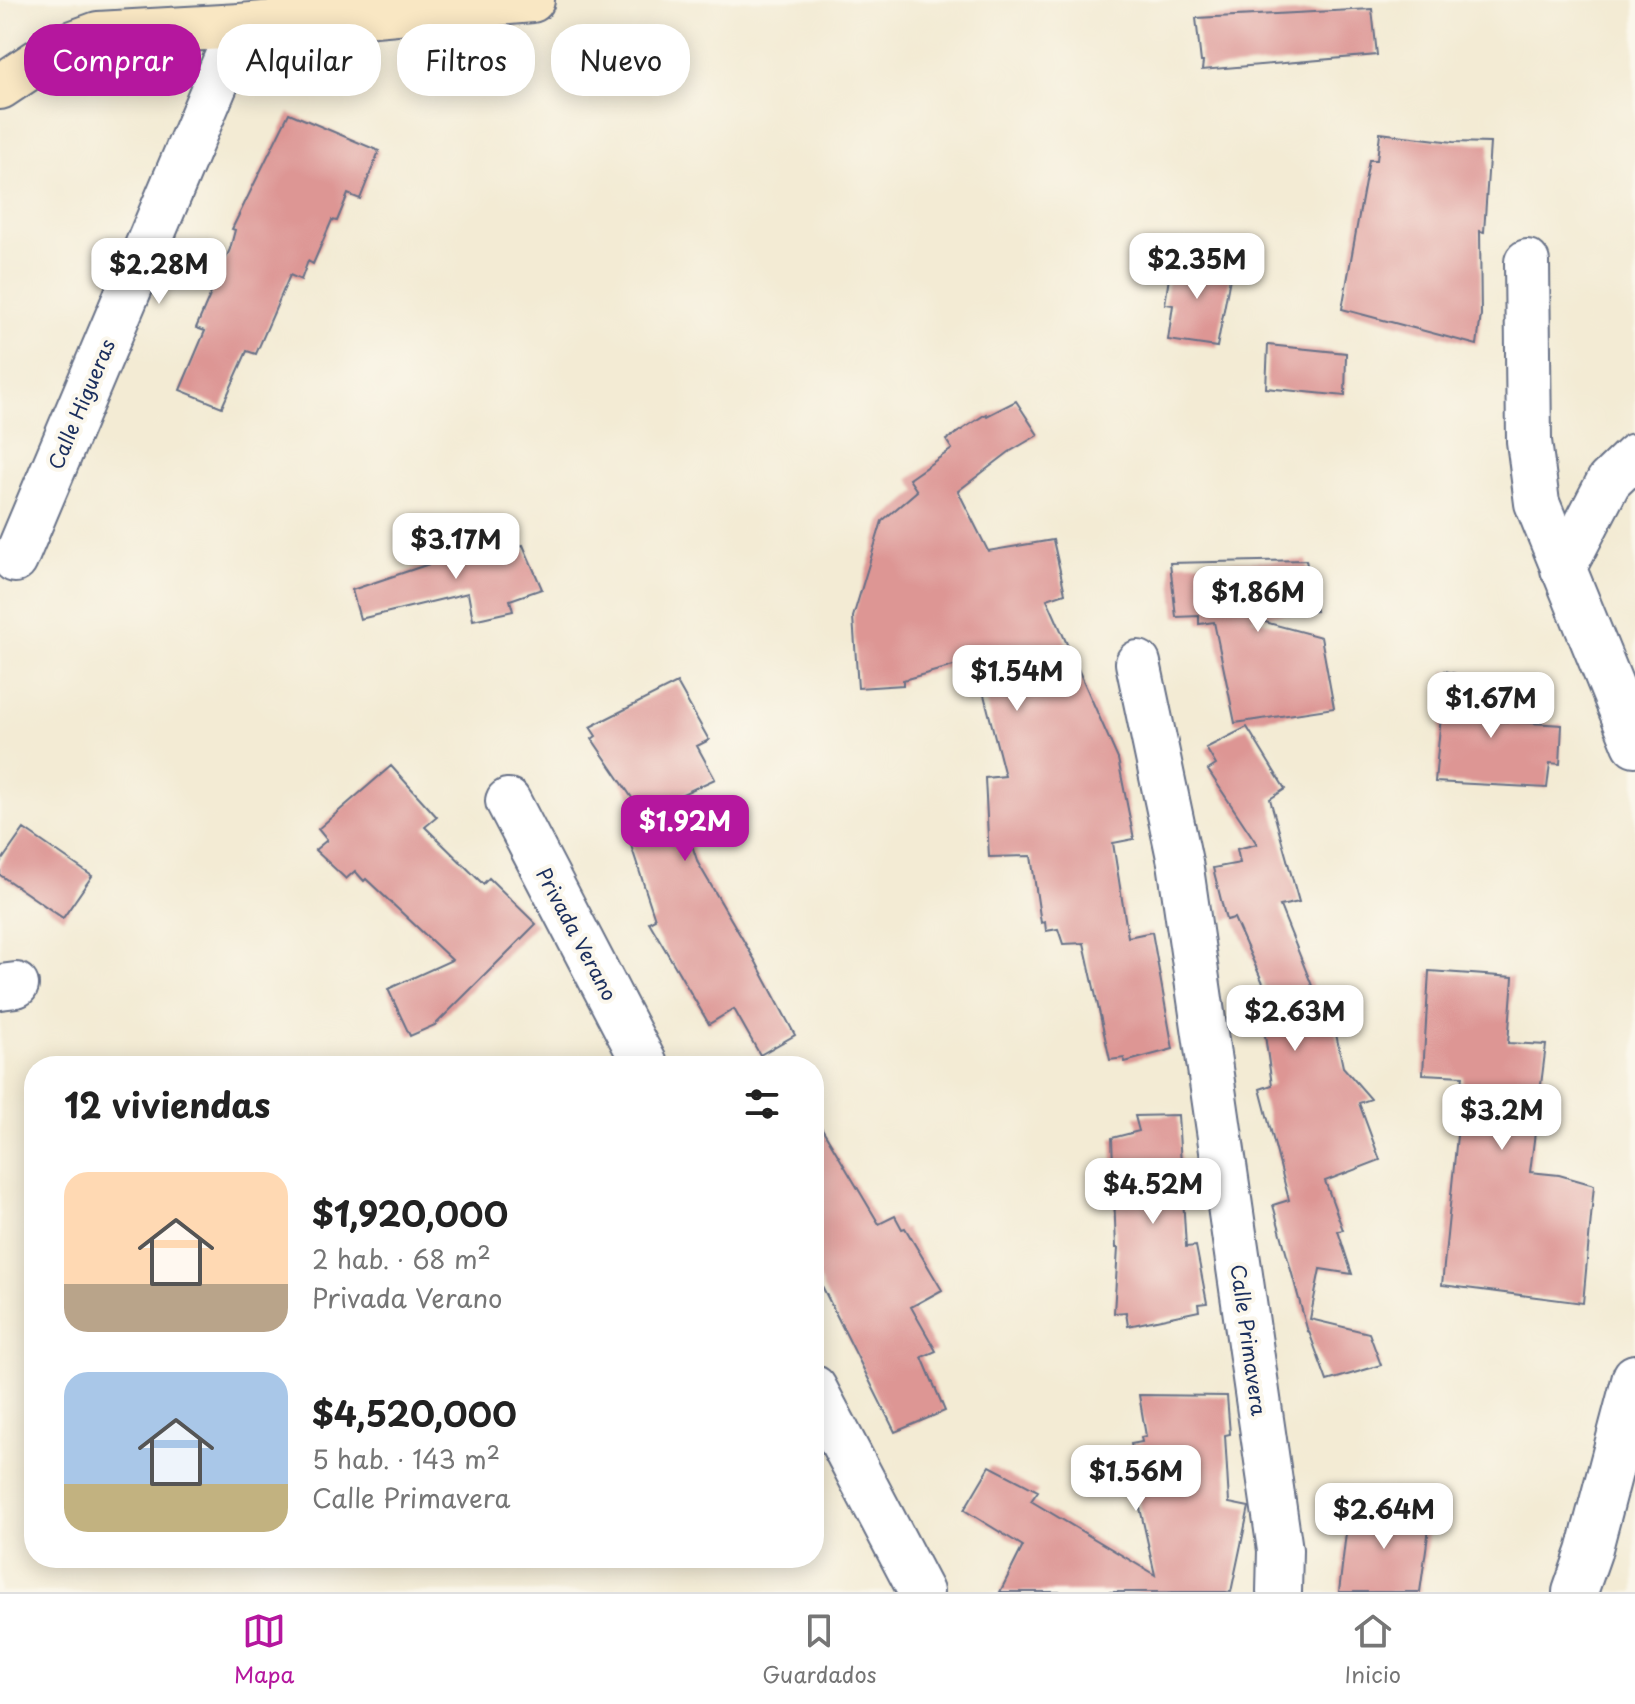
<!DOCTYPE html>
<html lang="es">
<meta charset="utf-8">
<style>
body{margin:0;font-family:"Playpen Sans",sans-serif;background:#f6f6f6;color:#222;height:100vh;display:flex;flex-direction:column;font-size:30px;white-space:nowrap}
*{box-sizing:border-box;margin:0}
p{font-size:26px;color:#767676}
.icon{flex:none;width:44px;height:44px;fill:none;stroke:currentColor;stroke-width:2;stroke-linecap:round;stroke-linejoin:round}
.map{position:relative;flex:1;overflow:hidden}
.details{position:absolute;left:24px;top:1056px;width:800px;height:512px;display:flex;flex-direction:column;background:#fff;border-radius:32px;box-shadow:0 4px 20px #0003}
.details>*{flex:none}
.top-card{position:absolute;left:24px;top:24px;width:800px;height:72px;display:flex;gap:16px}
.price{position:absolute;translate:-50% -68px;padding:0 18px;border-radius:16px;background:#fff;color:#222;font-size:26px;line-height:52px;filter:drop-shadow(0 2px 4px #0008)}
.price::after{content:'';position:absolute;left:50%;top:48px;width:24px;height:18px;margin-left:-12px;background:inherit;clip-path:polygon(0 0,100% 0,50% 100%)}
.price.current{background:#b5179e;color:#fff}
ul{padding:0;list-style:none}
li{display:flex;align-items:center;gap:24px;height:200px;padding:0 40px}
li span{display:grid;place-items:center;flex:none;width:224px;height:160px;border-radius:24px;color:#555}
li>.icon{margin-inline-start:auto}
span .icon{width:96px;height:96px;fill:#fffc;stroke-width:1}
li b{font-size:34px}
h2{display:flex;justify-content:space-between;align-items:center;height:96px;padding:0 40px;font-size:34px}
.chip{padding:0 28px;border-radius:32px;background:#fff;box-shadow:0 4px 20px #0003;font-size:28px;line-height:72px}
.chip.current{background:#b5179e;color:#fff}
.menu{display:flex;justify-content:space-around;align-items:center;height:112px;border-top:2px solid #e0e0e0;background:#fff;font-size:22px;color:#767676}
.menu a{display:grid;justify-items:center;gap:4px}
.menu .current{color:#b5179e}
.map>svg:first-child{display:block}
.building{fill:#dd9694}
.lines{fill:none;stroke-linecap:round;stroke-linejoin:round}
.street-casing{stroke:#677187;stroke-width:48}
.secondary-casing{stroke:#677187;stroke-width:48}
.street{stroke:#fff;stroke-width:44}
.secondary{stroke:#f9e7c3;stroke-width:44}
.labels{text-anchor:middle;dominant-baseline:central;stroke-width:8;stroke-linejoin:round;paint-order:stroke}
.street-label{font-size:20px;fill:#1b2f5e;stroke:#fbf7ec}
</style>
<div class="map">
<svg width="1635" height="1592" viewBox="0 0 1635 1592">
<rect width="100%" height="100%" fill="#fbf7ec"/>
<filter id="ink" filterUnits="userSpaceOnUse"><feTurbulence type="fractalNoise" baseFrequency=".0125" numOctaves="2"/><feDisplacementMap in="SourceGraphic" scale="16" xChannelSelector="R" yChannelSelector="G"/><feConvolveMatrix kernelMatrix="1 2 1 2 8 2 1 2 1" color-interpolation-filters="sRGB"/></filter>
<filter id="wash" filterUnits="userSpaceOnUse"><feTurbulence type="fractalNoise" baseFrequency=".006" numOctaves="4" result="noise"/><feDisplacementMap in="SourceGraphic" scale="32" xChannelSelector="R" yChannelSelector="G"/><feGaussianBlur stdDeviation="1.8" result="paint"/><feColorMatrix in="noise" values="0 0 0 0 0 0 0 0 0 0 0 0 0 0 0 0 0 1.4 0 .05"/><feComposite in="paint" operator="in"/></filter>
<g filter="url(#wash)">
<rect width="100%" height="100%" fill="#f3ebd4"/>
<g id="blocks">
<path class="building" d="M 1372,9 L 1377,55 L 1202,70 L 1203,62 L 1201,62 L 1196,18 Z
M 289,113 L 379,151 L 360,199 L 348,194 L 337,221 L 332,220 L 313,264 L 308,261 L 301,280 L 290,275 L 256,354 L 247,351 L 222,407 L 180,390 L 205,331 L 196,328 L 230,249 L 235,230 L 232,229 Z
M 1380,133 L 1453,142 L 1490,143 L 1484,232 L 1480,231 L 1481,315 L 1477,345 L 1342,309 L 1369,160 L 1377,160 Z
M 1172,258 L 1232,267 L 1217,347 L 1168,340 L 1173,305 L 1165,304 Z
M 1268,345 L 1346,353 L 1345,396 L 1266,388 Z
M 1016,401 L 1038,435 L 1009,452 L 958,491 L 988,551 L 1053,540 L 1065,593 L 1047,599 L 1118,759 L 1134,839 L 1113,843 L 1128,937 L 1152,932 L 1173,1049 L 1125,1062 L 1124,1058 L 1110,1060 L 1084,943 L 1063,944 L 1058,929 L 1046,931 L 1045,922 L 1041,923 L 1031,856 L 989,857 L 985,778 L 1005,776 L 975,660 L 903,680 L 903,685 L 858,688 L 853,617 L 882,521 L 917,491 L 909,479 L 952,449 L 946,440 L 986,414 L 987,416 Z
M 494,538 L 498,552 L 523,545 L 542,589 L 510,600 L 513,611 L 473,620 L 468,593 L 360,619 L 352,590 L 435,562 L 432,550 Z
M 1306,560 L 1316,611 L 1250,618 L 1321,637 L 1334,708 L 1235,723 L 1214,622 L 1199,624 L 1199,616 L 1176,617 L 1170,563 Z
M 1445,671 L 1505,687 L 1497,721 L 1562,725 L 1560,764 L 1550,763 L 1547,788 L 1435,782 Z
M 677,683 L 709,740 L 697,746 L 715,779 L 676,797 L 698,863 L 756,962 L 795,1035 L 760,1055 L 734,1009 L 709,1024 L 649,922 L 655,919 L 625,827 L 647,820 L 592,739 L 596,736 L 590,727 Z
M 1247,727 L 1285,789 L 1270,799 L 1299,902 L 1280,906 L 1321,1008 L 1330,1006 L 1343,1067 L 1371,1099 L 1359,1103 L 1380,1160 L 1325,1181 L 1343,1230 L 1338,1231 L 1352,1274 L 1320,1269 L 1310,1319 L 1369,1333 L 1381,1365 L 1327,1381 L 1308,1329 L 1308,1332 L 1273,1205 L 1289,1200 L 1260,1089 L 1272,1085 L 1262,1014 L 1276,1012 L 1234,918 L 1226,920 L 1213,868 L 1240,863 L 1237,849 L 1257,844 L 1208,770 L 1216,765 L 1206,748 Z
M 391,766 L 437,817 L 425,827 L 483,884 L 489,878 L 536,924 L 435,1025 L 410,1036 L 388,989 L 452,960 L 366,879 L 364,881 L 355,871 L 346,879 L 315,850 L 327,840 L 318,829 Z
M 24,829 L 92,876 L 63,918 L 0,875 L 0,863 Z
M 1429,971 L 1513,977 L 1508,1043 L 1546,1045 L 1530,1172 L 1559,1175 L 1594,1185 L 1583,1303 L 1442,1285 L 1463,1076 L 1423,1074 Z
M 814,1115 L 879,1224 L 895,1216 L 902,1229 L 905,1228 L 942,1290 L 911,1307 L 936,1351 L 922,1357 L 945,1411 L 895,1432 L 814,1270 Z
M 1178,1115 L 1186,1247 L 1196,1246 L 1207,1303 L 1198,1304 L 1199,1311 L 1128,1326 L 1126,1312 L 1114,1313 L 1118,1248 L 1116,1248 L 1112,1138 L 1139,1131 L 1135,1116 Z
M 1139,1395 L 1227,1396 L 1230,1434 L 1225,1435 L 1229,1503 L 1249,1507 L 1231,1592 L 1000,1592 L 1023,1546 L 964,1510 L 990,1466 L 1038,1491 L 1031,1501 L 1155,1575 L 1130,1463 L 1135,1462 L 1131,1444 L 1142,1442 L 1141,1437 L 1146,1436 Z
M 1349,1507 L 1431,1514 L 1420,1592 L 1339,1592 Z"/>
</g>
</g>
<g filter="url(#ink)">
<use href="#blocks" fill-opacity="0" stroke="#677187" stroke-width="2"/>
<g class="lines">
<defs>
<path id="street" d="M 1527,262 L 1529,441 L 1537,503 L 1635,744
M 15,560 L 240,26
M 1563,569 L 1609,481 L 1635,456
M 1138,663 L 1180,862 L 1280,1550 L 1279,1592
M 508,801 L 646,1066
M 0,987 L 16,985
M 814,1388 L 921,1592
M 1575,1592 L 1589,1552 L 1635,1377"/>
<path id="secondary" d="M 0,87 L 57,49 L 98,34 L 240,26 L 532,0"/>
</defs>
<use href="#street" class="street-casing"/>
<use href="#secondary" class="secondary-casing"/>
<use href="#street" class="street"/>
<use href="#secondary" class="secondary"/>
</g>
</g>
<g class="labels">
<g class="street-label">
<text transform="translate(81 404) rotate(-67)">Calle Higueras</text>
<text transform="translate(577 934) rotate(62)">Privada Verano</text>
<text transform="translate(1249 1340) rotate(82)">Calle Primavera</text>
</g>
</g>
</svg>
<b class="price" style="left:1197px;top:301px">$2.35M</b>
<b class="price" style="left:159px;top:306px">$2.28M</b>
<b class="price" style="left:456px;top:581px">$3.17M</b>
<b class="price" style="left:1258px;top:634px">$1.86M</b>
<b class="price" style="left:1017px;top:713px">$1.54M</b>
<b class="price" style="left:1491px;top:740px">$1.67M</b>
<b class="price current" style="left:685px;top:863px">$1.92M</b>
<b class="price" style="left:1295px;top:1053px">$2.63M</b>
<b class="price" style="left:1502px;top:1152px">$3.2M</b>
<b class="price" style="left:1153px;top:1226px">$4.52M</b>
<b class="price" style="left:1136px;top:1513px">$1.56M</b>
<b class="price" style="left:1384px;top:1551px">$2.64M</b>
<div class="top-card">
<a class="chip current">Comprar</a>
<a class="chip">Alquilar</a>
<a class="chip">Filtros</a>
<a class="chip">Nuevo</a>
</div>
<section class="details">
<h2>12 viviendas<svg class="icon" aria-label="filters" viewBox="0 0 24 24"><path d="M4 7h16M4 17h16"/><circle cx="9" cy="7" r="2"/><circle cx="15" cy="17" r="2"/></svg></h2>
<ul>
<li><span style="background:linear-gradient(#ffd9b3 70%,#b9a48a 0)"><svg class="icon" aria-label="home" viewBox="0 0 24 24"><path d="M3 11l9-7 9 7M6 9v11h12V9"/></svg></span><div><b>$1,920,000</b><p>2 hab. · 68 m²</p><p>Privada Verano</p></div></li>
<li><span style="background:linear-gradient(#a9c7e8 70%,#c2b280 0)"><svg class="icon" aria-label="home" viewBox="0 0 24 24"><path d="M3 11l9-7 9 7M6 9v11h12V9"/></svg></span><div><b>$4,520,000</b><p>5 hab. · 143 m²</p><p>Calle Primavera</p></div></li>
</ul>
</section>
</div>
<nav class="menu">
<a class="current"><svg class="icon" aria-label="map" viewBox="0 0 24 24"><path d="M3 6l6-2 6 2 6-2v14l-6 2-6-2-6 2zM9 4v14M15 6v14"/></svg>Mapa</a>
<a><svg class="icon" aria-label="saved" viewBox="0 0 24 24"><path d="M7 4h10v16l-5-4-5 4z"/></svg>Guardados</a>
<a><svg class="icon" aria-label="home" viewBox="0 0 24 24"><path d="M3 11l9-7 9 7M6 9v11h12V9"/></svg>Inicio</a>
</nav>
